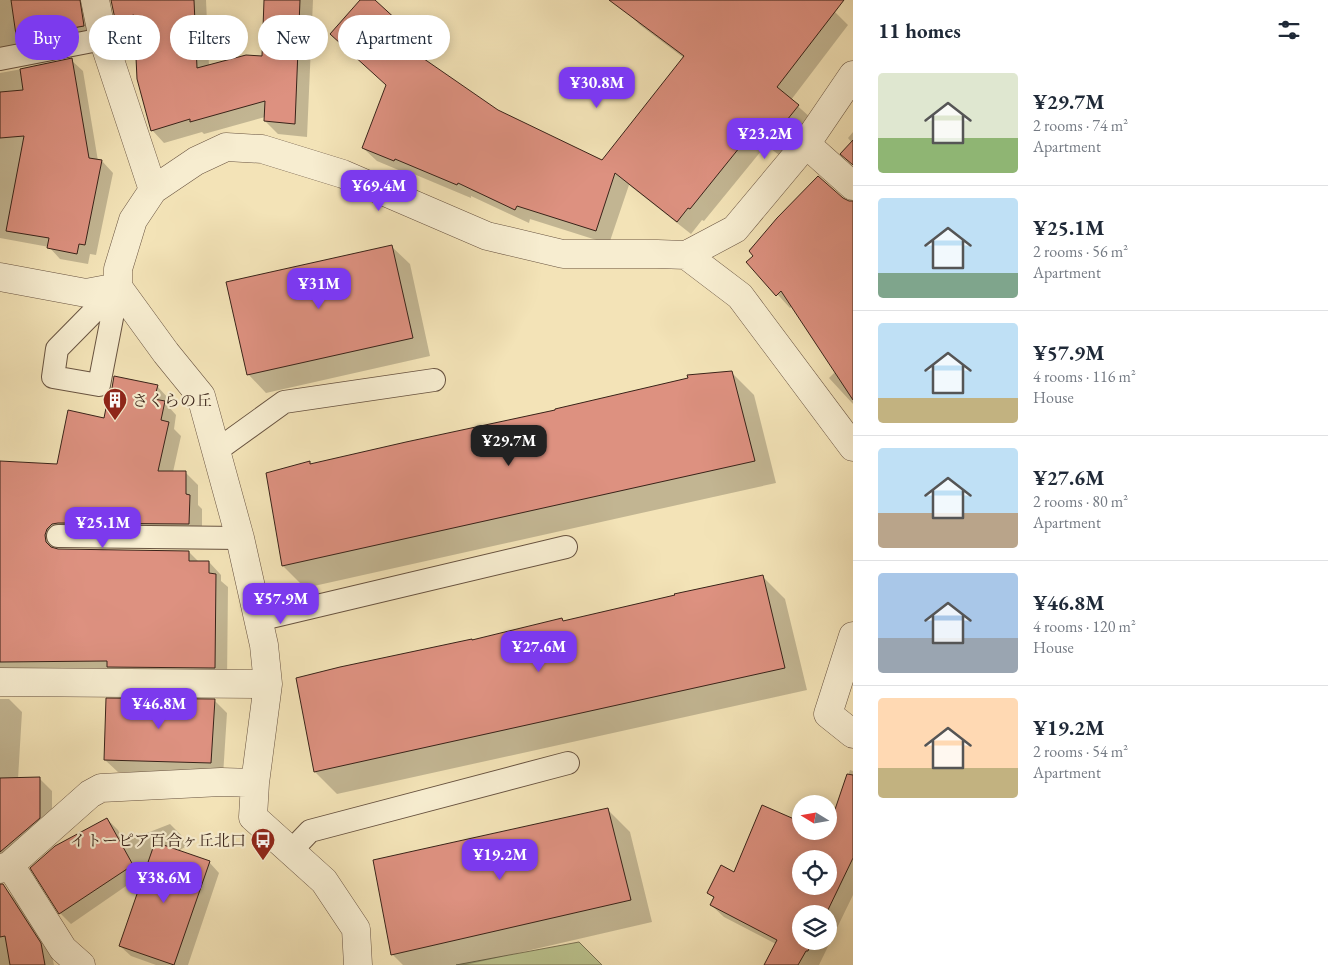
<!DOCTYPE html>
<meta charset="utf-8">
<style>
body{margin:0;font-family:"EB Garamond","Noto Serif JP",serif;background:#f6f6f7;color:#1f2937;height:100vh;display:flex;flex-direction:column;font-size:19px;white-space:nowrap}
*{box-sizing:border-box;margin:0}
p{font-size:16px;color:#747a83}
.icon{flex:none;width:28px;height:28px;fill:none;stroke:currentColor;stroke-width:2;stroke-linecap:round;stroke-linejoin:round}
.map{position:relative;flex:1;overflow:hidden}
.panel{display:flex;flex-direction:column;background:#fff;width:475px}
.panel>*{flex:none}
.guide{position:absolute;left:15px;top:15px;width:475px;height:45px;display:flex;gap:10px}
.needle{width:32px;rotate:281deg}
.controls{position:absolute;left:792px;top:795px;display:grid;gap:10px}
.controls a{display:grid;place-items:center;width:45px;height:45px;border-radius:50%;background:#fff;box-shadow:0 2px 12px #0003;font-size:25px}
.price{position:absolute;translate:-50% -42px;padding:0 11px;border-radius:10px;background:#7c3aed;color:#fff;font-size:16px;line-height:32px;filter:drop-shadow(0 1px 2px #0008)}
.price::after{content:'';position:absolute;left:50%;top:30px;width:15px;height:11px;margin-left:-8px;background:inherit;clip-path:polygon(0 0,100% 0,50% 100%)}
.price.active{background:#222;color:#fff}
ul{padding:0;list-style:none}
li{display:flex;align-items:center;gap:15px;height:125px;padding:0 25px}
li+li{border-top:1px solid #e0e1e3}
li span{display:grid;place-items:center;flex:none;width:140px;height:100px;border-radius:5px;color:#555}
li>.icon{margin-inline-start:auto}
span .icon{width:60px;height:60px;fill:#fffc;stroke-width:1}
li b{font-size:21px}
h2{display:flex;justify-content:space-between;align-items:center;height:60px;padding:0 25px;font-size:21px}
.tag{padding:0 18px;border-radius:22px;background:#fff;box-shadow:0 2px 12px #0003;font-size:18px;line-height:45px}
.tag.active{background:#7c3aed;color:#fff}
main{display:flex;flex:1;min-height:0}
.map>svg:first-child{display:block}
.green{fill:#bbc38e;stroke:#7a7354}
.shadow{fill:#0003;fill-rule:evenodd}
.building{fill:#dd9180;stroke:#392319;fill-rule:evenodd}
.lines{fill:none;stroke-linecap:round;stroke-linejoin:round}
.lane-casing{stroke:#685340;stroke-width:24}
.street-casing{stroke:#685340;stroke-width:29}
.lane{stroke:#f7edd0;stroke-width:22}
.street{stroke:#f7edd0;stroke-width:28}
.labels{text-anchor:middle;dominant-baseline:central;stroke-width:4.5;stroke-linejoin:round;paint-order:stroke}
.poi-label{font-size:16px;fill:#392319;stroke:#f7edd0;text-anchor:start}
</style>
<main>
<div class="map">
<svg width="853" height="965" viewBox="0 0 853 965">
<rect width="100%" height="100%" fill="#f3e3b7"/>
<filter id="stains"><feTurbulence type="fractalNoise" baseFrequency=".004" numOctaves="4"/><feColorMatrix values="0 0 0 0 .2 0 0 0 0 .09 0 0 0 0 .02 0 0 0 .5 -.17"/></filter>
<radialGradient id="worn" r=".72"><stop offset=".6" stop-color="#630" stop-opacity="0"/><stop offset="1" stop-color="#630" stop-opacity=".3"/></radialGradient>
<path class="green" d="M 579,942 L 602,965 L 456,965 Z"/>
<path class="shadow" d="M 0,0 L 90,0 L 95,37 L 0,64 Z
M 134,0 L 206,0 L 209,66 L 263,58 L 265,0 L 313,0 L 307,137 L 278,134 L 265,121 L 265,117 L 204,134 L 202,132 L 164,143 L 152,130 Z
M 362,0 L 373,0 L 423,47 L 416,55 L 497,111 L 602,161 L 684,58 L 640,25 L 627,12 L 635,0 L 820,0 L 835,12 L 848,25 L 791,100 L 812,119 L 783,158 L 766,145 L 704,221 L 702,220 L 691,234 L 629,185 L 609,244 L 530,219 L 529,223 L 471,196 L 471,198 L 409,172 L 408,174 L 377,161 L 363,148 L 388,86 Z
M 71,60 L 83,71 L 98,161 L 102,161 L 113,173 L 96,255 L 90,254 L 88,264 L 60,259 L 49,247 L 0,238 L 0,73 Z
M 853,132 L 853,165 L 842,154 L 852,143 L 848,138 Z
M 818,178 L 853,209 L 853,217 L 848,222 L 853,226 L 853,404 L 829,378 L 836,371 L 792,306 L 790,308 L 748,262 L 755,256 L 749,250 Z
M 391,246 L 410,264 L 430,356 L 266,393 L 248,374 Z
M 731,372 L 754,395 L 776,483 L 305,588 L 283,566 L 310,463 L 312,465 Z
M 157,386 L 169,399 L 168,406 L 176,415 L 174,429 L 181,436 L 173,472 L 185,472 L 198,485 L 198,505 L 202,509 L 202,536 L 59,542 L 57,550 L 189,552 L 199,562 L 209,562 L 221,575 L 221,581 L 228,587 L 227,680 L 0,685 L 0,462 L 58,465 L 105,419 Z
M 763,577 L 785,599 L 807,690 L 337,794 L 315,772 L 472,641 L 562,620 L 564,622 Z
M 0,699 L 9,699 L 22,712 L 18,779 L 39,778 L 52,791 L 52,830 L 0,872 Z
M 214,700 L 227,713 L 223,776 L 118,772 L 105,760 Z
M 850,770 L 853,771 L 853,895 L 819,965 L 765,965 L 776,944 L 724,917 L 711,905 L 715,899 L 708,893 L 735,874 L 763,807 L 801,824 L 801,831 L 828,835 ZM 801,859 L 829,859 L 829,886 L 801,886 ZM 801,914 L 829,914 L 829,941 L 801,941 Z
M 608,810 L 630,832 L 652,922 L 466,965 L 403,965 L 393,955 Z
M 107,819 L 118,830 L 124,842 L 170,824 L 181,835 L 187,846 L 178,851 L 209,862 L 219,873 L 188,965 L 156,965 L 131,956 L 120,946 L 141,885 L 129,884 L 71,924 L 60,913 L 37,876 Z
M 5,889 L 17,901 L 52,956 L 54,965 L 0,965 L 0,891 Z"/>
<path class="building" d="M 11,0 L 80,0 L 84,26 L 67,29 L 67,33 L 17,42 Z
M 111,0 L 194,0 L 197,68 L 246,55 L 262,56 L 264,0 L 300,0 L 295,124 L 264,121 L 265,101 L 190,122 L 190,119 L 151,131 L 137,79 L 134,15 L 115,19 Z
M 360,0 L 375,0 L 411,33 L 401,43 L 498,110 L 602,160 L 684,56 L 609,0 L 844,0 L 777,87 L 799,105 L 767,145 L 752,132 L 690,209 L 688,208 L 677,222 L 615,173 L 596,231 L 517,206 L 515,210 L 458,183 L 457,185 L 395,159 L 394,161 L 362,148 L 386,85 L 330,34 Z
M 72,58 L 89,158 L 102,160 L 85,245 L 79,244 L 77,254 L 47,248 L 49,238 L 6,231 L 24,136 L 0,138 L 0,92 L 23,90 L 20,69 Z
M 853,140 L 853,165 L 840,154 Z
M 818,176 L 843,198 L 849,201 L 853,201 L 853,400 L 781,291 L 776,296 L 746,262 L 753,256 L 749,251 L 777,218 Z
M 392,245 L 413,338 L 247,375 L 226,282 Z
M 732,371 L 755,461 L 282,566 L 266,473 L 310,461 L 310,464 L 406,442 L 555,410 L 555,409 L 688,378 L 687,375 Z
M 114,376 L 158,385 L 154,399 L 165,401 L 161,420 L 169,422 L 158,471 L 186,471 L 186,494 L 190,495 L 189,524 L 58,523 L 52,524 L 47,529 L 45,535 L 46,542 L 51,547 L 58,549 L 189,551 L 189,561 L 209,561 L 209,573 L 216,574 L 215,668 L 107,667 L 107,661 L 0,662 L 0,461 L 57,464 L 68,410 L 104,418 L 109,393 L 112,388 Z
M 763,575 L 785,668 L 314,772 L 296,678 L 340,667 L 472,639 L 472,640 L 562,618 L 563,621 L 675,595 L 674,594 Z
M 106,698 L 215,699 L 211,763 L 104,760 Z
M 847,774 L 853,775 L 853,858 L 826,914 L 801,914 L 801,941 L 812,941 L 808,951 L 806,951 L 798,965 L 764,965 L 777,940 L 710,905 L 714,897 L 707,893 L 721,865 L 734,872 L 762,805 L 801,822 L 801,831 L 823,831 L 827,833 ZM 801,859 L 829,859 L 829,886 L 801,886 Z
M 40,777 L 40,818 L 0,852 L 0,778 Z
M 608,808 L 631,900 L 391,955 L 373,860 Z
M 107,818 L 133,865 L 59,914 L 30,868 L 55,846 Z
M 155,842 L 210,861 L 174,965 L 119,946 Z
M 0,884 L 3,884 L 41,943 L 45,965 L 10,965 L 5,936 L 0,937 Z"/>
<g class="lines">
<defs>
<path id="lane" d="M 0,59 L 103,39
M 118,287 L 99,385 L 53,377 L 57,349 Z
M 216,451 L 284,402 L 434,380
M 58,536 L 240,538
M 258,620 L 566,547
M 291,851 L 310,831 L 568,763"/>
<path id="street" d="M 95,0 L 103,39 L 153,190
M 806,144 L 853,186
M 686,255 L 740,296 L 853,447
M 0,277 L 86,293 L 118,287
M 853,636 L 828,714 L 853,734
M 0,682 L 268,684
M 10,865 L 63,949 L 81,965
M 0,869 L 10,865 L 90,794 L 101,788 L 221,782 L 255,783
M 358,965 L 356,929 L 324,881 L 253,817 L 255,783 L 268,684 L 264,645 L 240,538 L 201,396 L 166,353 L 118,287 L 118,269 L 133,220 L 153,190 L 196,161 L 226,147 L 262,149 L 343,174 L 487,236 L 563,254 L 657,254 L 686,255 L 735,229 L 806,144 L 853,75"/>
</defs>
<use href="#lane" class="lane-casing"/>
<use href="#street" class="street-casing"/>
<use href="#lane" class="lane"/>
<use href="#street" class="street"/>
</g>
<defs>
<symbol id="building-pin" viewBox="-11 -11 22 30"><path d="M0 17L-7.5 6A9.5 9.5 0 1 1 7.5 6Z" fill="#8f2418" stroke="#f7edd0"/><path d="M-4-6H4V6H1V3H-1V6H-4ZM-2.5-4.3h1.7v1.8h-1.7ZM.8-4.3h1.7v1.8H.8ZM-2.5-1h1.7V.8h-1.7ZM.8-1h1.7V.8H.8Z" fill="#fff"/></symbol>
<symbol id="bus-pin" viewBox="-11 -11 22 30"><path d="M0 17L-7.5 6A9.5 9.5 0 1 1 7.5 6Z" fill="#8f2418" stroke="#f7edd0"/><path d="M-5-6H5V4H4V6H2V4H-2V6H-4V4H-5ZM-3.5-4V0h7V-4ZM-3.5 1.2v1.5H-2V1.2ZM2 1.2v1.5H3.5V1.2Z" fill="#fff"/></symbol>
</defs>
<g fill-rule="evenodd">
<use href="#building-pin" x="101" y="386" width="28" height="38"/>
<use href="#bus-pin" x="249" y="826" width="28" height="38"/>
</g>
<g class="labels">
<g class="poi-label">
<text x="132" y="400">さくらの丘</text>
<text x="246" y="840" text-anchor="end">イトーピア百合ヶ丘北口</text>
</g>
</g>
<rect width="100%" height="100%" filter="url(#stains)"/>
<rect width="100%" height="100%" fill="url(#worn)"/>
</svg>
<div class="controls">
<a><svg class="needle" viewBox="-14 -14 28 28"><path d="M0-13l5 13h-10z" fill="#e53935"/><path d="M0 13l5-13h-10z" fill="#747a83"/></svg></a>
<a><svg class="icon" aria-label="locate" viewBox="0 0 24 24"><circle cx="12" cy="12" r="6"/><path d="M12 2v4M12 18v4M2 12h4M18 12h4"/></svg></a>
<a><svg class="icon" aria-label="layers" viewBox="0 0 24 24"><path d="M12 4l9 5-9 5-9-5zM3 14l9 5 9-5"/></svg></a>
</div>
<b class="price" style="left:597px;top:109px">¥30.8M</b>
<b class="price" style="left:765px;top:160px">¥23.2M</b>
<b class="price" style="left:379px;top:212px">¥69.4M</b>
<b class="price" style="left:319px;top:310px">¥31M</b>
<b class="price active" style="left:509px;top:467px">¥29.7M</b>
<b class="price" style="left:103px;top:549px">¥25.1M</b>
<b class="price" style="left:281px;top:625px">¥57.9M</b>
<b class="price" style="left:539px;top:673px">¥27.6M</b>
<b class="price" style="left:159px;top:730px">¥46.8M</b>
<b class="price" style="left:500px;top:881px">¥19.2M</b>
<b class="price" style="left:164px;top:904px">¥38.6M</b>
<div class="guide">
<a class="tag active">Buy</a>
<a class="tag">Rent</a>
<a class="tag">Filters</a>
<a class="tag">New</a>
<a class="tag">Apartment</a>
</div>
</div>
<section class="panel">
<h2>11 homes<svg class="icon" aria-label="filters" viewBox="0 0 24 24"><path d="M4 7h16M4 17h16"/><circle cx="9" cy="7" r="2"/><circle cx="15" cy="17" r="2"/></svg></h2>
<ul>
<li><span style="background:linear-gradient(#dfe7d0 65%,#8fb573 0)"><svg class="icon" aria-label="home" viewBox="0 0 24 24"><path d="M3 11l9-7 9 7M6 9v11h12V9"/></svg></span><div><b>¥29.7M</b><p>2 rooms · 74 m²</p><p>Apartment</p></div></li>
<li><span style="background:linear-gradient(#bfe0f5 75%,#7fa58c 0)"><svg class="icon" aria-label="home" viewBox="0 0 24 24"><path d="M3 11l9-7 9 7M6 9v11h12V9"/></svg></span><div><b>¥25.1M</b><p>2 rooms · 56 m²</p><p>Apartment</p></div></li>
<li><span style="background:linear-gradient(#bfe0f5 75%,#c2b280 0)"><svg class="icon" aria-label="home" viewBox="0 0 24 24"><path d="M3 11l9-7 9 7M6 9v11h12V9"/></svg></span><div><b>¥57.9M</b><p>4 rooms · 116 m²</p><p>House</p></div></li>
<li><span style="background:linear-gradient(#bfe0f5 65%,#b9a48a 0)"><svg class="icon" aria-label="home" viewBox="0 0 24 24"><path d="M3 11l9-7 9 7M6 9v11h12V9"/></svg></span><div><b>¥27.6M</b><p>2 rooms · 80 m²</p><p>Apartment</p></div></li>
<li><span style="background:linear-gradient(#a9c7e8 65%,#9aa5b1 0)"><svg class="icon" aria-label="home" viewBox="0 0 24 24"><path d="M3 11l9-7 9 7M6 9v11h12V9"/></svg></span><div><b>¥46.8M</b><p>4 rooms · 120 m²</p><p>House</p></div></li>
<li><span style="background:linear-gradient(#ffd9b3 70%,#c2b280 0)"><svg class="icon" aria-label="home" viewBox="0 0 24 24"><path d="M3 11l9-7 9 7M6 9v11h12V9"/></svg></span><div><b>¥19.2M</b><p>2 rooms · 54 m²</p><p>Apartment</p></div></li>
</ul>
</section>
</main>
